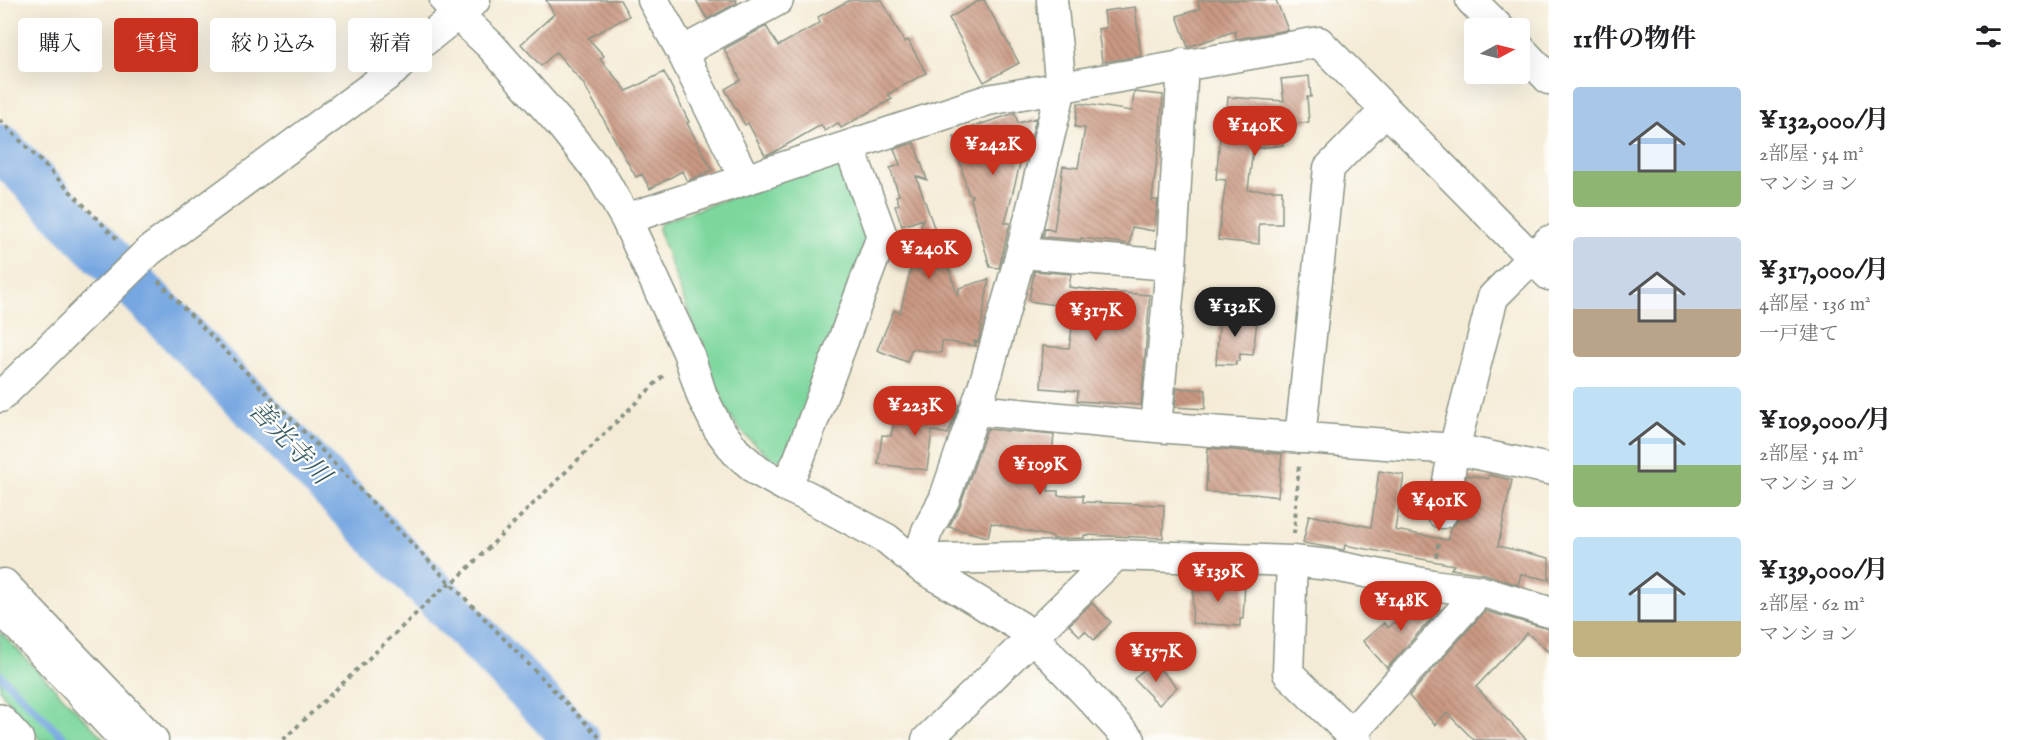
<!DOCTYPE html>
<html lang="ja">
<meta charset="utf-8">
<style>
body{margin:0;font-family:"IM FELL English","Noto Serif JP",serif;background:#f6f6f6;color:#202124;height:100vh;display:flex;flex-direction:column;font-size:22px;white-space:nowrap}
*{box-sizing:border-box;margin:0}
p{font-size:20px;color:#757577}
.icon{flex:none;width:33px;height:33px;fill:none;stroke:currentColor;stroke-width:2;stroke-linecap:round;stroke-linejoin:round}
.map{position:relative;flex:1;overflow:hidden}
.panel{display:flex;flex-direction:column;background:#fff;width:480px}
.panel>*{flex:none}
.banner{position:absolute;left:18px;top:18px;width:570px;height:54px;display:flex;gap:12px}
.needle{width:39px;rotate:83deg}
.controls{position:absolute;left:1464px;top:18px;display:grid;gap:12px}
.controls a{display:grid;place-items:center;width:66px;height:66px;border-radius:6px;background:#fff;box-shadow:0 6px 24px #0002;font-size:30px}
.price{position:absolute;translate:-50% -51px;padding:0 14px;border-radius:21px;background:#c8321e;color:#fff;font-size:20px;line-height:39px;filter:drop-shadow(0 2px 3px #0008)}
.price::after{content:'';position:absolute;left:50%;top:36px;width:18px;height:14px;margin-left:-9px;background:inherit;clip-path:polygon(0 0,100% 0,50% 100%)}
.price.active{background:#222;color:#fff}
ul{padding:0;list-style:none}
li{display:flex;align-items:center;gap:18px;height:150px;padding:0 24px}
li span{display:grid;place-items:center;flex:none;width:168px;height:120px;border-radius:6px;color:#555}
li>.icon{margin-inline-start:auto}
span .icon{width:72px;height:72px;fill:#fffc;stroke-width:1}
li b{font-size:26px}
h2{display:flex;justify-content:space-between;align-items:center;height:72px;padding:0 24px;font-size:26px}
.tag{padding:0 21px;border-radius:6px;background:#fff;box-shadow:0 6px 24px #0002;font-size:21px;line-height:54px}
.tag.active{background:#c8321e;color:#fff}
main{display:flex;flex:1;min-height:0}
.map>svg:first-child{display:block}
.green{fill:#7dd79d;stroke:#4e8a68;stroke-width:1.5}
.lines{fill:none;stroke-linecap:round;stroke-linejoin:round}
.stream{stroke:#77a7e1;stroke-width:8}
.river{stroke:#77a7e1;stroke-width:46}
.building{fill:url(#building-back-hatch)}
.street-casing{stroke:#8a9485;stroke-width:33}
.highway-casing{stroke:#8a9485;stroke-width:36}
.path{stroke:#8a9485;stroke-width:4;stroke-dasharray:4.5 4.5;stroke-linecap:butt}
.street{stroke:#fff;stroke-width:30}
.highway{stroke:#fff;stroke-width:33}
.labels{text-anchor:middle;dominant-baseline:central;stroke-width:4.5;stroke-linejoin:round;paint-order:stroke}
.water-label{font-size:26px;font-style:italic;fill:#395d68;stroke:#fdfcf7}
</style>
<main>
<div class="map">
<svg width="1549" height="740" viewBox="0 0 1549 740">
<defs>
<pattern id="building-back-hatch" width="6" height="6" patternUnits="userSpaceOnUse" patternTransform="scale(1.5)"><rect width="6" height="6" fill="#cb9983"/><path d="M-1 5l2 2M0 0l6 6M5-1l2 2" fill="none" stroke="#a47e6c"/></pattern>
</defs>
<rect width="100%" height="100%" fill="#fdfcf7"/>
<filter id="ink" filterUnits="userSpaceOnUse"><feTurbulence type="fractalNoise" baseFrequency=".0167" numOctaves="2"/><feDisplacementMap in="SourceGraphic" scale="12" xChannelSelector="R" yChannelSelector="G"/><feConvolveMatrix kernelMatrix="1 2 1 2 8 2 1 2 1" color-interpolation-filters="sRGB"/></filter>
<filter id="wash" filterUnits="userSpaceOnUse"><feTurbulence type="fractalNoise" baseFrequency=".008" numOctaves="4" result="noise"/><feDisplacementMap in="SourceGraphic" scale="24" xChannelSelector="R" yChannelSelector="G"/><feGaussianBlur stdDeviation="1.35" result="paint"/><feColorMatrix in="noise" values="0 0 0 0 0 0 0 0 0 0 0 0 0 0 0 0 0 1.4 0 .05"/><feComposite in="paint" operator="in"/></filter>
<g filter="url(#wash)">
<rect width="100%" height="100%" fill="#f4ebd6"/>
<path class="green" d="M 836,160 L 846,165 L 870,228 L 789,457 L 775,460 C 746,439 732,424 717,391 L 658,229 L 662,222 Z
M 0,632 L 105,740 L 40,740 L 0,690 Z"/>
<g class="lines">
<path class="stream" d="M 0,675 L 66,740"/>
<path class="river" d="M 0,147 L 577,740"/>
</g>
<g id="blocks">
<path class="building" d="M 546,0 L 620,0 L 629,16 L 588,38 L 604,56 L 600,59 L 627,91 L 664,72 L 689,122 L 687,123 L 712,170 L 687,181 L 682,171 L 650,189 L 642,174 L 636,177 L 583,83 L 556,52 L 541,66 L 521,44 L 554,14 Z
M 696,0 L 736,0 L 737,3 L 707,19 Z
M 850,0 L 882,0 L 904,42 L 908,40 L 926,73 L 888,94 L 892,99 L 841,128 L 838,123 L 825,131 L 821,125 L 774,152 L 765,155 L 748,123 L 745,125 L 725,89 L 741,80 L 724,49 L 766,26 L 778,46 L 820,23 L 818,17 Z
M 980,0 L 984,0 L 1019,63 L 984,82 L 949,18 Z
M 1198,0 L 1276,0 L 1288,30 L 1236,39 L 1235,31 L 1188,47 L 1177,16 L 1200,9 Z
M 1135,7 L 1141,56 L 1102,62 L 1098,29 L 1106,28 L 1104,11 Z
M 1309,76 L 1311,97 L 1307,97 L 1309,122 L 1280,126 L 1283,145 L 1253,149 L 1248,190 L 1282,190 L 1282,224 L 1259,224 L 1259,244 L 1218,240 L 1226,180 L 1216,179 L 1223,107 L 1227,108 L 1228,97 L 1284,101 L 1281,79 Z
M 1134,92 L 1163,95 L 1159,143 L 1152,200 L 1158,200 L 1154,231 L 1132,227 L 1130,244 L 1081,238 L 1081,240 L 1043,237 L 1045,228 L 1054,231 L 1063,166 L 1078,168 L 1085,128 L 1075,127 L 1078,103 L 1132,111 Z
M 1015,113 L 1018,123 L 1036,118 L 1031,139 L 1016,144 L 1021,160 L 1005,223 L 1010,223 L 999,268 L 990,267 L 971,199 L 972,195 L 968,194 L 954,137 L 965,134 L 963,130 Z
M 914,143 L 927,180 L 916,176 L 958,296 L 959,288 L 989,279 L 979,339 L 978,342 L 974,341 L 976,346 L 942,341 L 941,353 L 912,349 L 907,362 L 877,350 L 894,310 L 900,313 L 923,219 L 902,226 L 895,206 L 899,204 L 896,196 L 899,195 L 890,168 L 900,165 L 894,149 Z
M 1034,271 L 1071,274 L 1069,287 L 1110,292 L 1150,295 L 1141,405 L 1077,401 L 1078,391 L 1041,388 L 1043,346 L 1069,348 L 1075,308 L 1029,301 Z
M 1220,313 L 1248,316 L 1248,319 L 1257,320 L 1253,355 L 1240,354 L 1239,361 L 1236,361 L 1236,365 L 1216,364 Z
M 1177,388 L 1206,390 L 1205,409 L 1175,407 Z
M 934,400 L 959,405 L 948,434 L 932,431 L 927,470 L 878,464 L 882,435 L 891,436 L 896,411 L 930,418 Z
M 987,429 L 1054,435 L 1048,491 L 1058,491 L 1058,496 L 1083,495 L 1083,502 L 1164,505 L 1163,538 L 1084,535 L 1084,538 L 1053,539 L 1053,537 L 991,523 L 988,537 L 949,527 L 960,506 Z
M 1208,448 L 1282,454 L 1278,497 L 1254,494 L 1206,492 Z
M 1379,471 L 1404,475 L 1395,530 L 1448,540 L 1450,528 L 1455,524 L 1459,516 L 1467,475 L 1488,479 L 1489,475 L 1512,480 L 1498,546 L 1549,558 L 1549,580 L 1521,574 L 1518,585 L 1485,574 L 1451,569 L 1454,565 L 1345,545 L 1344,550 L 1303,543 L 1309,515 L 1371,527 Z
M 1194,580 L 1245,583 L 1243,619 L 1240,619 L 1240,626 L 1192,623 Z
M 1418,600 L 1435,603 L 1440,609 L 1387,668 L 1363,641 L 1384,623 L 1388,628 Z
M 1092,603 L 1111,622 L 1094,640 L 1085,631 L 1080,636 L 1069,625 Z
M 1485,611 L 1549,629 L 1549,652 L 1527,633 L 1476,687 L 1527,740 L 1474,740 L 1447,713 L 1435,725 L 1409,696 Z
M 1152,661 L 1177,687 L 1159,705 L 1134,679 Z"/>
</g>
</g>
<g filter="url(#ink)">
<use href="#blocks" fill-opacity="0" stroke="#8a9485" stroke-width="1.5"/>
<g class="lines">
<defs>
<path id="street" d="M 445,0 L 458,15 L 491,46 L 562,126 L 601,175 L 626,219 L 688,352 L 702,396 L 718,428 L 736,452 L 758,471 L 785,486 L 807,496 L 887,539 L 921,567 L 1019,626 L 1033,637 L 1130,740
M 653,0 L 682,52 L 745,179
M 1471,0 L 1499,28
M 1520,49 L 1549,79
M 682,52 L 778,0
M 626,219 L 988,100 L 1319,42 L 1549,275
M 1021,253 L 1171,265
M 0,397 L 149,251 L 393,71 L 419,45 L 475,0
M 976,410 L 1156,427 L 1454,449 L 1549,469
M 1156,427 L 1171,265 L 1183,64
M 1300,438 L 1329,168 L 1386,110
M 785,486 L 798,461 L 882,236 L 849,146
M 1442,513 L 1454,449 L 1493,297 L 1549,241
M 1292,561 L 1288,673 L 1357,740
M 921,567 L 937,559 L 1116,555 L 1292,561 L 1330,565 L 1432,585 L 1480,591 L 1549,612
M 921,567 L 923,544 L 927,531 L 944,500 L 986,378 L 1021,253 L 1061,88 L 1052,0
M 0,588 L 4,584 L 153,740
M 1351,734 L 1480,591
M 927,740 L 1116,555"/>
<path id="highway" d="M 0,605 L 127,740
M 0,721 L 17,740"/>
</defs>
<use href="#street" class="street-casing"/>
<use href="#highway" class="highway-casing"/>
<path class="path" d="M 0,120 L 119,241
M 158,281 L 602,740
M 1294,534 L 1299,463
M 1436,557 L 1439,538
M 283,740 L 444,587 L 456,580 L 666,373"/>
<use href="#street" class="street"/>
<use href="#highway" class="highway"/>
</g>
</g>
<g class="labels">
<g class="water-label">
<text transform="translate(289 443) rotate(46)">善光寺川</text>
</g>
</g>
</svg>
<div class="controls">
<a><svg class="needle" viewBox="-14 -14 28 28"><path d="M0-13l5 13h-10z" fill="#e53935"/><path d="M0 13l5-13h-10z" fill="#757577"/></svg></a>
</div>
<b class="price" style="left:1255px;top:157px">¥140K</b>
<b class="price" style="left:993px;top:176px">¥242K</b>
<b class="price" style="left:929px;top:280px">¥240K</b>
<b class="price active" style="left:1235px;top:338px">¥132K</b>
<b class="price" style="left:1096px;top:342px">¥317K</b>
<b class="price" style="left:915px;top:437px">¥223K</b>
<b class="price" style="left:1040px;top:496px">¥109K</b>
<b class="price" style="left:1439px;top:532px">¥401K</b>
<b class="price" style="left:1218px;top:603px">¥139K</b>
<b class="price" style="left:1401px;top:632px">¥148K</b>
<b class="price" style="left:1156px;top:683px">¥157K</b>
<div class="banner">
<a class="tag">購入</a>
<a class="tag active">賃貸</a>
<a class="tag">絞り込み</a>
<a class="tag">新着</a>
</div>
</div>
<section class="panel">
<h2>11件の物件<svg class="icon" aria-label="filters" viewBox="0 0 24 24"><path d="M4 7h16M4 17h16"/><circle cx="9" cy="7" r="2"/><circle cx="15" cy="17" r="2"/></svg></h2>
<ul>
<li><span style="background:linear-gradient(#a9c7e8 70%,#8fb573 0)"><svg class="icon" aria-label="home" viewBox="0 0 24 24"><path d="M3 11l9-7 9 7M6 9v11h12V9"/></svg></span><div><b>¥132,000/月</b><p>2部屋 · 54 m²</p><p>マンション</p></div></li>
<li><span style="background:linear-gradient(#c9d6e8 60%,#b9a48a 0)"><svg class="icon" aria-label="home" viewBox="0 0 24 24"><path d="M3 11l9-7 9 7M6 9v11h12V9"/></svg></span><div><b>¥317,000/月</b><p>4部屋 · 136 m²</p><p>一戸建て</p></div></li>
<li><span style="background:linear-gradient(#bfe0f5 65%,#8fb573 0)"><svg class="icon" aria-label="home" viewBox="0 0 24 24"><path d="M3 11l9-7 9 7M6 9v11h12V9"/></svg></span><div><b>¥109,000/月</b><p>2部屋 · 54 m²</p><p>マンション</p></div></li>
<li><span style="background:linear-gradient(#bfe0f5 70%,#c2b280 0)"><svg class="icon" aria-label="home" viewBox="0 0 24 24"><path d="M3 11l9-7 9 7M6 9v11h12V9"/></svg></span><div><b>¥139,000/月</b><p>2部屋 · 62 m²</p><p>マンション</p></div></li>
</ul>
</section>
</main>
